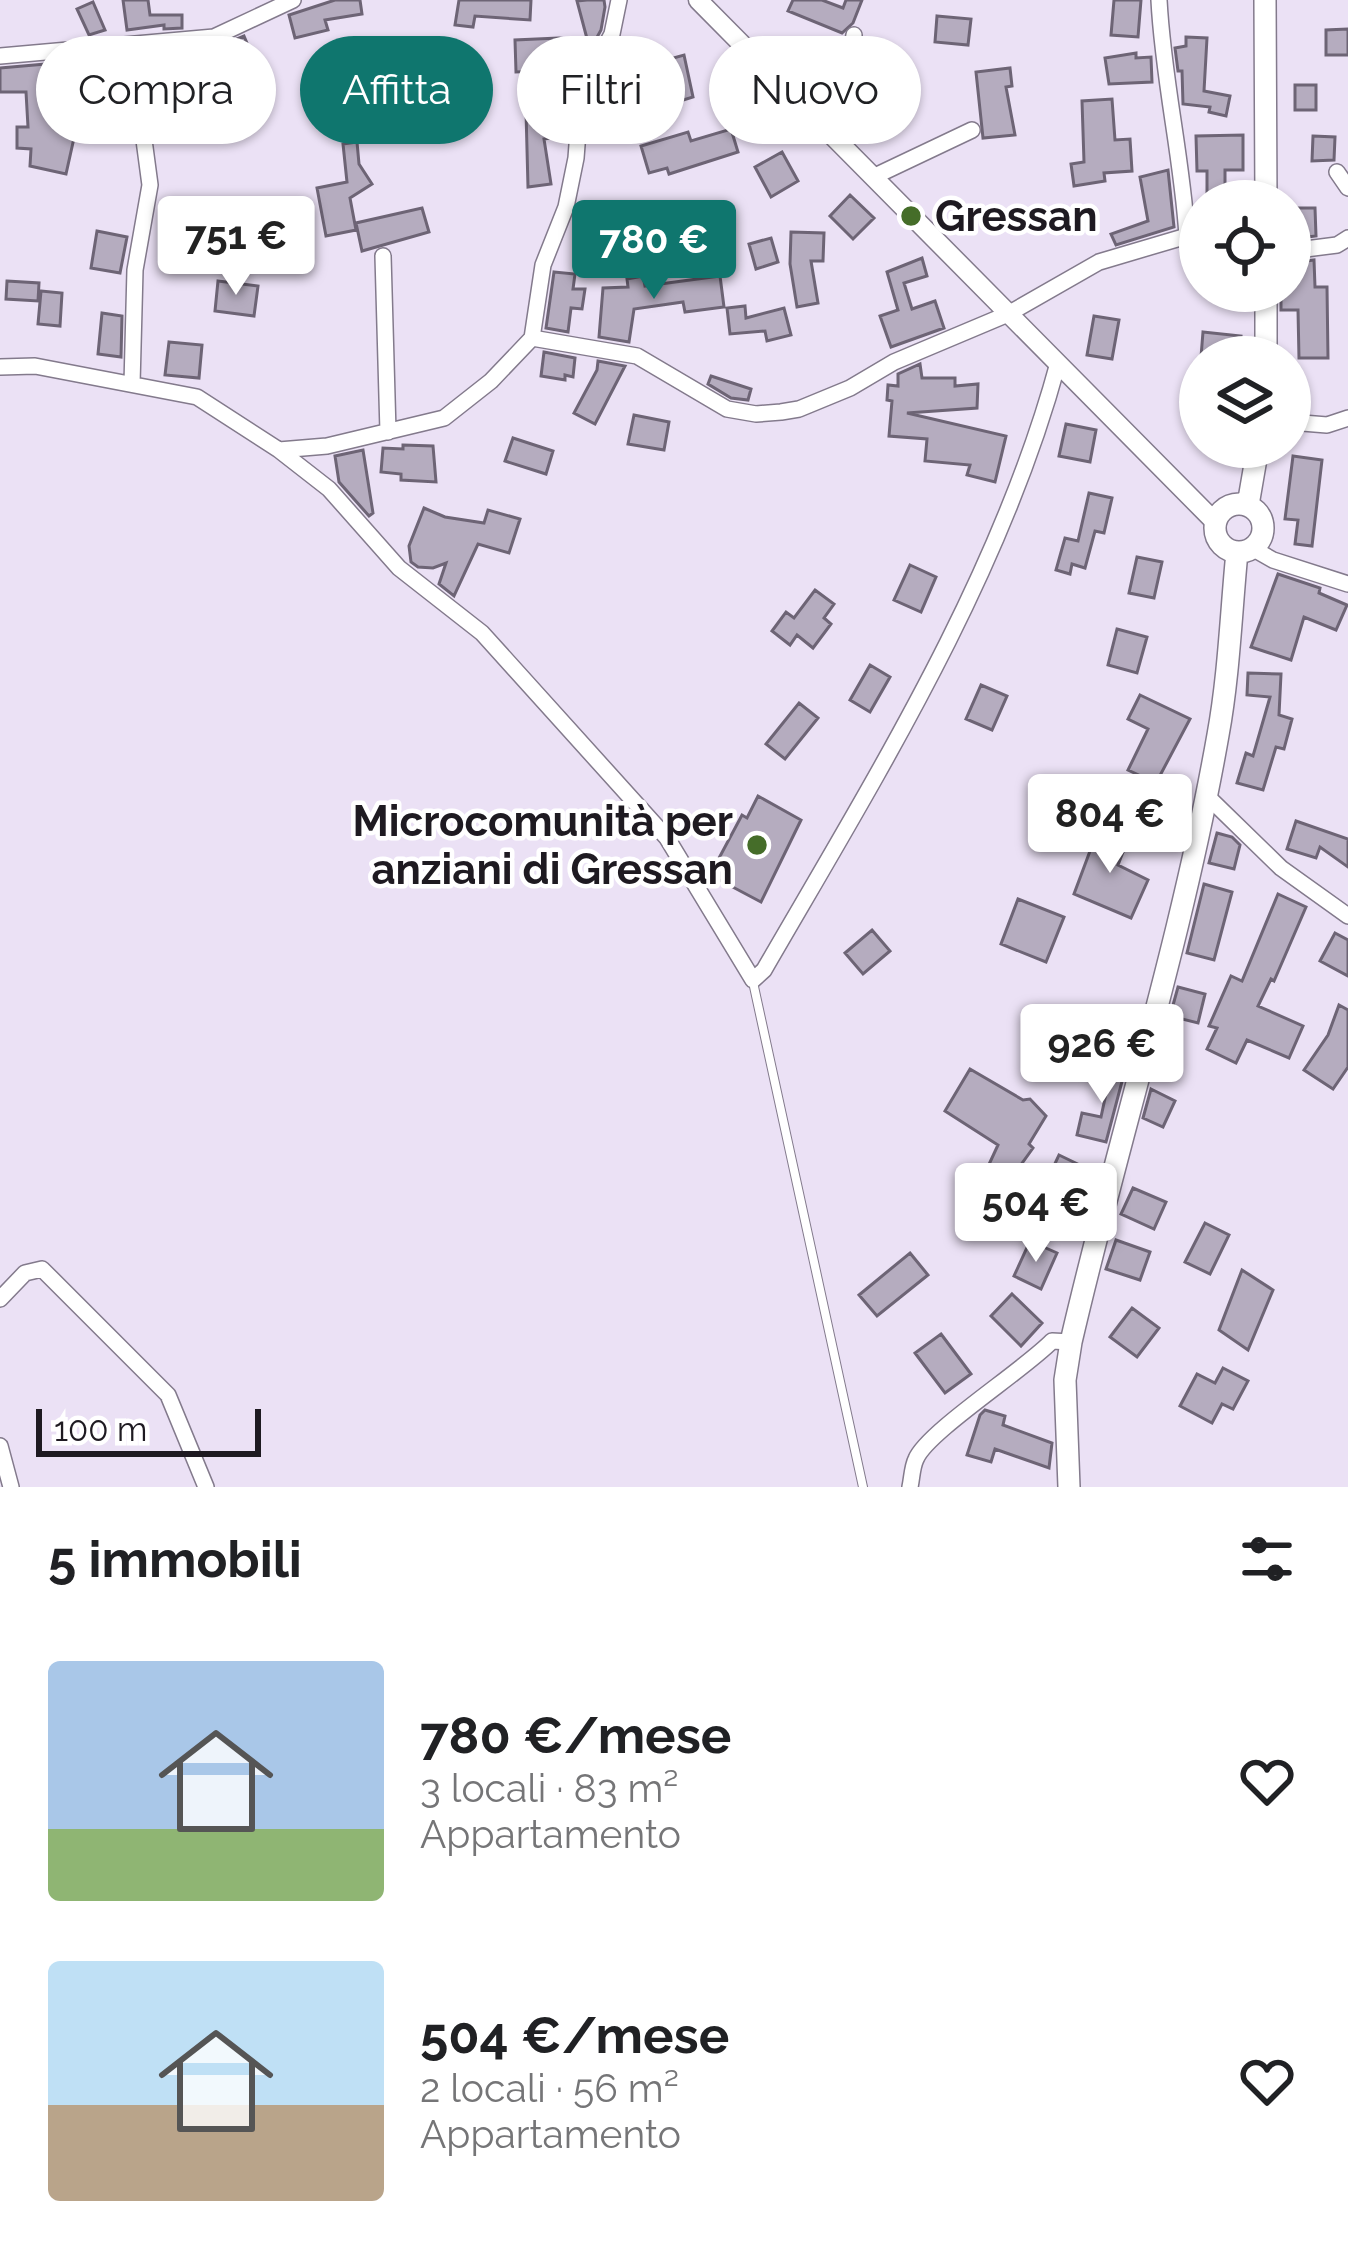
<!DOCTYPE html>
<html lang="it">
<meta charset="utf-8">
<style>
body{margin:0;font-family:Raleway,sans-serif;background:#f6f6f6;color:#202124;height:100vh;display:flex;flex-direction:column;font-size:45px;white-space:nowrap}
*{box-sizing:border-box;margin:0}
p{font-size:39px;color:#757577}
.icon{flex:none;width:66px;height:66px;fill:none;stroke:currentColor;stroke-width:2;stroke-linecap:round;stroke-linejoin:round}
.map{position:relative;height:1487px;overflow:hidden}
.panel{display:flex;flex-direction:column;background:#fff;flex:1}
.panel>*{flex:none}
.guide{position:absolute;left:36px;top:36px;width:1278px;height:108px;display:flex;gap:24px}
.tools{position:absolute;left:1179px;top:180px;display:grid;gap:24px}
.tools a{display:grid;place-items:center;width:132px;height:132px;border-radius:50%;background:#fff;box-shadow:0 3px 9px #0004;font-size:60px}
.scale{position:absolute;left:36px;bottom:30px;width:225px;box-sizing:border-box;padding-left:12px;border:6px solid #1e1a21;border-top:0;font-size:33px;line-height:42px;white-space:nowrap;color:#1e1a21;-webkit-text-stroke:9px #fff;paint-order:stroke}
.price{position:absolute;translate:-50% -102px;padding:0 27px;border-radius:12px;background:#fff;color:#222;font-size:39px;line-height:78px;filter:drop-shadow(0 3px 6px #0008)}
.price::after{content:'';position:absolute;left:50%;top:72px;width:36px;height:27px;margin-left:-18px;background:inherit;clip-path:polygon(0 0,100% 0,50% 100%)}
.price.on{background:#0f766e;color:#fff}
ul{padding:0;list-style:none}
li{display:flex;align-items:center;gap:36px;height:300px;padding:0 48px}
li span{display:grid;place-items:center;flex:none;width:336px;height:240px;border-radius:12px;color:#555}
li>.icon{margin-inline-start:auto}
span .icon{width:144px;height:144px;fill:#fffc;stroke-width:1}
li b{font-size:51px}
h2{display:flex;justify-content:space-between;align-items:center;height:144px;padding:0 48px;font-size:51px}
.pill{padding:0 42px;border-radius:54px;background:#fff;box-shadow:0 3px 9px #0004;font-size:42px;line-height:108px}
.pill.on{background:#0f766e;color:#fff}
.map>svg:first-child{display:block}
.building{fill:#b5acbf;stroke:#6d6475;stroke-width:3}
.lines{fill:none;stroke-linecap:round;stroke-linejoin:round}
.service-casing{stroke:#837a8c;stroke-width:10}
.minor-casing{stroke:#837a8c;stroke-width:18}
.tertiary-casing{stroke:#837a8c;stroke-width:21}
.secondary-casing{stroke:#837a8c;stroke-width:24}
.service{stroke:#fff;stroke-width:8}
.minor{stroke:#fff;stroke-width:15}
.tertiary{stroke:#fff;stroke-width:18}
.secondary{stroke:#fff;stroke-width:21}
.poi-dot{fill:#456d29;stroke:#fff;stroke-width:4.5}
.labels{text-anchor:middle;dominant-baseline:central;stroke-width:9;stroke-linejoin:round;paint-order:stroke}
.poi-label{font-size:42px;font-weight:bold;fill:#1e1a21;stroke:#fff;text-anchor:start}
</style>
<div class="map">
<svg width="1348" height="1487" viewBox="0 0 1348 1487">
<rect width="100%" height="100%" fill="#ebe1f5"/>
<path class="building" d="M 123,0 L 148,0 L 150,15 L 182,15 L 182,28 L 164,29 L 164,25 L 127,30 Z
M 335,0 L 360,0 L 362,14 L 325,20 L 328,30 L 295,38 L 289,15 Z
M 459,0 L 531,0 L 530,20 L 475,16 L 473,27 L 455,25 Z
M 587,0 L 604,0 L 605,7 L 601,30 L 590,50 L 577,1 Z
M 793,0 L 822,0 L 843,8 L 846,0 L 862,0 L 853,23 L 842,33 L 788,11 Z
M 1114,0 L 1141,0 L 1138,37 L 1111,35 Z
M 93,2 L 105,30 L 89,35 L 77,9 Z
M 937,16 L 971,19 L 968,45 L 935,42 Z
M 1348,29 L 1348,55 L 1326,55 L 1326,30 Z
M 244,36 L 257,67 L 219,83 L 218,105 L 206,104 L 205,80 L 162,80 L 162,122 L 154,122 L 145,114 L 138,56 L 204,53 Z
M 1186,37 L 1207,38 L 1204,91 L 1230,96 L 1226,116 L 1209,112 L 1210,107 L 1183,104 L 1182,71 L 1178,71 L 1175,48 L 1186,46 Z
M 559,38 L 568,39 L 566,56 L 541,54 L 542,71 L 516,72 L 515,40 Z
M 1136,53 L 1136,58 L 1151,57 L 1152,82 L 1109,84 L 1105,58 Z
M 684,55 L 693,97 L 655,109 L 650,94 L 672,81 L 666,60 Z
M 92,60 L 90,82 L 84,82 L 79,139 L 74,138 L 66,174 L 30,166 L 31,149 L 17,148 L 17,127 L 28,127 L 26,92 L 0,92 L 0,68 Z
M 1010,68 L 1012,86 L 1006,87 L 1015,135 L 983,138 L 976,72 Z
M 1295,85 L 1316,85 L 1316,110 L 1295,110 Z
M 1112,99 L 1115,140 L 1130,139 L 1132,171 L 1104,173 L 1105,181 L 1074,186 L 1071,164 L 1084,162 L 1082,101 Z
M 556,108 L 558,137 L 544,139 L 551,184 L 528,187 L 526,111 Z
M 858,111 L 882,114 L 879,134 L 873,133 L 869,138 L 852,121 Z
M 731,129 L 738,152 L 669,174 L 667,168 L 649,173 L 641,146 L 688,132 L 691,141 Z
M 1243,135 L 1243,170 L 1225,170 L 1225,201 L 1207,201 L 1207,171 L 1197,171 L 1196,136 Z
M 1313,136 L 1335,137 L 1334,160 L 1312,161 Z
M 357,142 L 359,164 L 372,184 L 350,198 L 356,230 L 326,236 L 317,188 L 347,182 L 343,144 Z
M 782,152 L 798,181 L 771,197 L 755,167 Z
M 1168,170 L 1174,227 L 1116,245 L 1111,234 L 1148,221 L 1140,177 Z
M 850,195 L 874,218 L 853,239 L 830,216 Z
M 422,208 L 429,232 L 362,251 L 356,223 Z
M 1290,208 L 1315,208 L 1316,236 L 1290,239 Z
M 584,212 L 615,216 L 610,254 L 580,250 Z
M 97,231 L 127,237 L 120,273 L 91,268 Z
M 791,232 L 824,233 L 823,261 L 811,261 L 818,303 L 797,307 L 790,264 Z
M 771,238 L 778,262 L 756,269 L 749,244 Z
M 922,258 L 927,276 L 904,283 L 912,309 L 935,301 L 944,328 L 891,347 L 880,316 L 898,310 L 887,272 Z
M 1314,260 L 1315,287 L 1327,287 L 1328,358 L 1299,358 L 1298,310 L 1281,310 L 1281,291 L 1290,291 L 1290,263 Z
M 554,272 L 575,274 L 573,289 L 585,289 L 582,309 L 571,308 L 568,332 L 546,328 Z
M 643,276 L 645,286 L 720,276 L 724,307 L 685,312 L 683,302 L 634,309 L 629,342 L 599,337 L 603,288 L 628,287 L 627,279 Z
M 7,281 L 39,283 L 38,301 L 6,299 Z
M 218,281 L 258,286 L 254,316 L 215,311 Z
M 41,291 L 62,293 L 60,326 L 38,324 Z
M 745,306 L 746,318 L 784,308 L 791,335 L 767,341 L 765,331 L 730,334 L 727,308 Z
M 102,313 L 122,316 L 121,357 L 98,354 Z
M 1094,316 L 1119,320 L 1112,359 L 1087,355 Z
M 1203,332 L 1241,336 L 1239,357 L 1201,357 Z
M 169,342 L 202,345 L 199,378 L 165,375 Z
M 544,352 L 575,358 L 573,377 L 565,375 L 565,380 L 541,376 Z
M 598,361 L 625,366 L 595,424 L 574,413 L 597,370 Z
M 920,364 L 922,378 L 955,378 L 955,386 L 978,384 L 977,408 L 907,413 L 1006,436 L 995,482 L 967,475 L 970,465 L 925,461 L 927,439 L 889,436 L 892,401 L 887,400 L 888,385 L 898,386 L 898,374 Z
M 711,376 L 751,389 L 748,400 L 731,398 L 708,384 Z
M 634,415 L 669,422 L 664,450 L 628,444 Z
M 1066,424 L 1096,430 L 1090,462 L 1059,456 Z
M 513,438 L 553,451 L 546,474 L 505,461 Z
M 403,445 L 433,446 L 436,482 L 401,480 L 401,474 L 381,472 L 383,448 L 403,449 Z
M 363,450 L 373,513 L 369,516 L 339,482 L 335,456 Z
M 1293,456 L 1322,460 L 1312,546 L 1295,544 L 1298,520 L 1285,519 Z
M 1089,493 L 1112,498 L 1104,533 L 1095,531 L 1085,568 L 1072,564 L 1070,574 L 1056,570 L 1065,538 L 1078,541 Z
M 424,508 L 445,517 L 484,523 L 488,510 L 520,519 L 509,553 L 478,544 L 454,596 L 439,584 L 446,563 L 433,568 L 418,567 L 411,562 L 409,546 Z
M 1137,557 L 1162,562 L 1154,598 L 1129,593 Z
M 910,565 L 936,577 L 921,612 L 894,600 Z
M 1278,574 L 1320,588 L 1319,593 L 1347,605 L 1336,630 L 1304,617 L 1291,660 L 1251,647 Z
M 815,590 L 834,604 L 824,618 L 831,624 L 813,648 L 797,635 L 790,645 L 772,631 L 786,612 L 794,618 Z
M 1117,629 L 1147,637 L 1137,673 L 1108,665 Z
M 870,665 L 890,677 L 870,712 L 850,700 Z
M 1248,673 L 1281,674 L 1279,715 L 1292,719 L 1284,749 L 1276,747 L 1263,790 L 1237,783 L 1246,753 L 1253,756 L 1270,697 L 1247,695 Z
M 981,685 L 1007,696 L 992,730 L 966,719 Z
M 1140,695 L 1190,719 L 1156,783 L 1128,770 L 1148,729 L 1128,719 Z
M 799,703 L 818,718 L 785,759 L 766,744 Z
M 1148,794 L 1179,808 L 1167,834 L 1136,821 Z
M 758,796 L 801,820 L 761,902 L 710,875 L 742,815 L 747,818 Z
M 1296,821 L 1348,839 L 1348,867 L 1320,847 L 1316,858 L 1287,849 Z
M 1099,827 L 1128,839 L 1118,865 L 1148,880 L 1131,918 L 1074,894 Z
M 1217,833 L 1232,837 L 1240,845 L 1234,869 L 1209,863 Z
M 1204,884 L 1232,892 L 1214,960 L 1187,953 Z
M 1278,894 L 1306,907 L 1274,981 L 1271,979 L 1258,1006 L 1303,1026 L 1289,1058 L 1247,1040 L 1236,1063 L 1207,1049 L 1217,1028 L 1209,1026 L 1231,976 L 1242,981 Z
M 1018,899 L 1064,917 L 1046,962 L 1001,944 Z
M 872,930 L 890,951 L 863,974 L 845,953 Z
M 1335,933 L 1348,940 L 1348,976 L 1320,961 Z
M 1178,987 L 1205,994 L 1198,1023 L 1170,1016 Z
M 1339,1005 L 1348,1010 L 1348,1067 L 1333,1089 L 1304,1070 L 1328,1035 Z
M 1098,1066 L 1124,1074 L 1106,1142 L 1077,1135 L 1082,1113 L 1101,1117 L 1107,1089 L 1093,1085 Z
M 970,1069 L 1023,1100 L 1030,1099 L 1046,1116 L 1029,1144 L 1033,1148 L 1005,1187 L 985,1173 L 998,1145 L 945,1111 Z
M 1151,1089 L 1175,1101 L 1163,1127 L 1143,1118 Z
M 1059,1155 L 1092,1171 L 1070,1218 L 1043,1206 L 1050,1192 L 1043,1189 Z
M 1133,1188 L 1166,1202 L 1154,1229 L 1121,1214 Z
M 1205,1223 L 1229,1235 L 1210,1274 L 1185,1262 Z
M 1116,1240 L 1150,1252 L 1140,1280 L 1106,1269 Z
M 1030,1241 L 1057,1253 L 1041,1289 L 1014,1276 Z
M 910,1253 L 928,1275 L 877,1316 L 859,1295 Z
M 1242,1270 L 1273,1290 L 1248,1350 L 1219,1330 Z
M 1012,1294 L 1042,1323 L 1021,1346 L 991,1316 Z
M 1132,1308 L 1159,1328 L 1137,1357 L 1110,1337 Z
M 941,1334 L 971,1374 L 945,1393 L 915,1353 Z
M 1223,1368 L 1248,1381 L 1233,1409 L 1222,1404 L 1212,1423 L 1180,1406 L 1197,1374 L 1215,1383 Z
M 985,1410 L 1005,1416 L 1003,1425 L 1052,1443 L 1049,1468 L 995,1449 L 991,1462 L 967,1455 L 980,1415 Z"/>
<g class="lines">
<defs>
<path id="service" d="M 753,982 L 863,1487"/>
<path id="minor" d="M 1159,0 C 1163,80 1182,156 1187,236
M 0,56 L 214,37 L 293,0
M 835,138 L 854,35
M 1337,172 L 1348,188
M 873,177 L 972,130
M 1290,251 L 1337,245 L 1348,238
M 383,256 L 388,432
M 532,338 L 637,356 L 727,409 L 756,414 L 781,412 L 799,409 L 850,388 L 894,362 L 1008,314 L 1099,262 L 1187,236 L 1200,240
M 0,367 L 35,366 L 197,397 L 279,450 L 327,446 L 444,418 L 491,381 L 532,338 L 543,265 L 566,207 L 576,158 L 581,92 L 612,34 L 619,0
M 132,384 L 135,270 L 150,185 L 142,125
M 1290,422 L 1327,425 L 1348,418
M 279,450 L 329,489 L 399,568 L 482,633 L 667,838 L 753,980 L 764,970 C 875,778 1000,578 1058,363
M 1252,548 L 1273,560 L 1348,584
M 1206,795 L 1281,868 L 1348,916
M 0,1299 L 25,1273 L 42,1269 L 168,1395 L 206,1487
M 0,1446 L 11,1487
M 910,1487 C 912,1478 912,1467 916,1459 C 927,1432 1024,1370 1052,1341 L 1071,1342"/>
<path id="tertiary" d="M 698,0 L 1215,522"/>
<path id="secondary" d="M 1265,0 L 1266,201
M 1266,357 L 1266,291
M1215 528a24 24 0 1 1 48 0a24 24 0 1 1-48 0Z
M 1248,505 L 1258,447
M 1069,1487 L 1065,1380 L 1071,1342 C 1118,1139 1182,940 1218,735 C 1229,675 1231,613 1237,552"/>
</defs>
<use href="#service" class="service-casing"/>
<use href="#minor" class="minor-casing"/>
<use href="#tertiary" class="tertiary-casing"/>
<use href="#secondary" class="secondary-casing"/>
<use href="#service" class="service"/>
<use href="#minor" class="minor"/>
<use href="#tertiary" class="tertiary"/>
<use href="#secondary" class="secondary"/>
</g>
<g class="poi-dot">
<circle cx="911" cy="216" r="12"/>
<circle cx="757" cy="845" r="12"/>
</g>
<g class="labels">
<g class="poi-label">
<text x="935" y="216">Gressan</text>
<text x="733" y="821" text-anchor="end">Microcomunità per<tspan x="733" dy="48">anziani di Gressan</tspan></text>
</g>
</g>
</svg>
<div class="tools">
<a><svg class="icon" aria-label="locate" viewBox="0 0 24 24"><circle cx="12" cy="12" r="6"/><path d="M12 2v4M12 18v4M2 12h4M18 12h4"/></svg></a>
<a><svg class="icon" aria-label="layers" viewBox="0 0 24 24"><path d="M12 4l9 5-9 5-9-5zM3 14l9 5 9-5"/></svg></a>
</div>
<div class="scale">100 m</div>
<b class="price" style="left:236px;top:298px">751 €</b>
<b class="price on" style="left:654px;top:302px">780 €</b>
<b class="price" style="left:1110px;top:876px">804 €</b>
<b class="price" style="left:1102px;top:1106px">926 €</b>
<b class="price" style="left:1036px;top:1265px">504 €</b>
<div class="guide">
<a class="pill">Compra</a>
<a class="pill on">Affitta</a>
<a class="pill">Filtri</a>
<a class="pill">Nuovo</a>
</div>
</div>
<section class="panel">
<h2>5 immobili<svg class="icon" aria-label="filters" viewBox="0 0 24 24"><path d="M4 7h16M4 17h16"/><circle cx="9" cy="7" r="2"/><circle cx="15" cy="17" r="2"/></svg></h2>
<ul>
<li><span style="background:linear-gradient(#a9c7e8 70%,#8fb573 0)"><svg class="icon" aria-label="home" viewBox="0 0 24 24"><path d="M3 11l9-7 9 7M6 9v11h12V9"/></svg></span><div><b>780 €/mese</b><p>3 locali · 83 m²</p><p>Appartamento</p></div><svg class="icon" aria-label="heart" viewBox="0 0 24 24"><path d="M12 20l-8-8c-3-5 5-10 8-4 3-6 11-1 8 4z"/></svg></li>
<li><span style="background:linear-gradient(#bfe0f5 60%,#b9a48a 0)"><svg class="icon" aria-label="home" viewBox="0 0 24 24"><path d="M3 11l9-7 9 7M6 9v11h12V9"/></svg></span><div><b>504 €/mese</b><p>2 locali · 56 m²</p><p>Appartamento</p></div><svg class="icon" aria-label="heart" viewBox="0 0 24 24"><path d="M12 20l-8-8c-3-5 5-10 8-4 3-6 11-1 8 4z"/></svg></li>
</ul>
</section>
